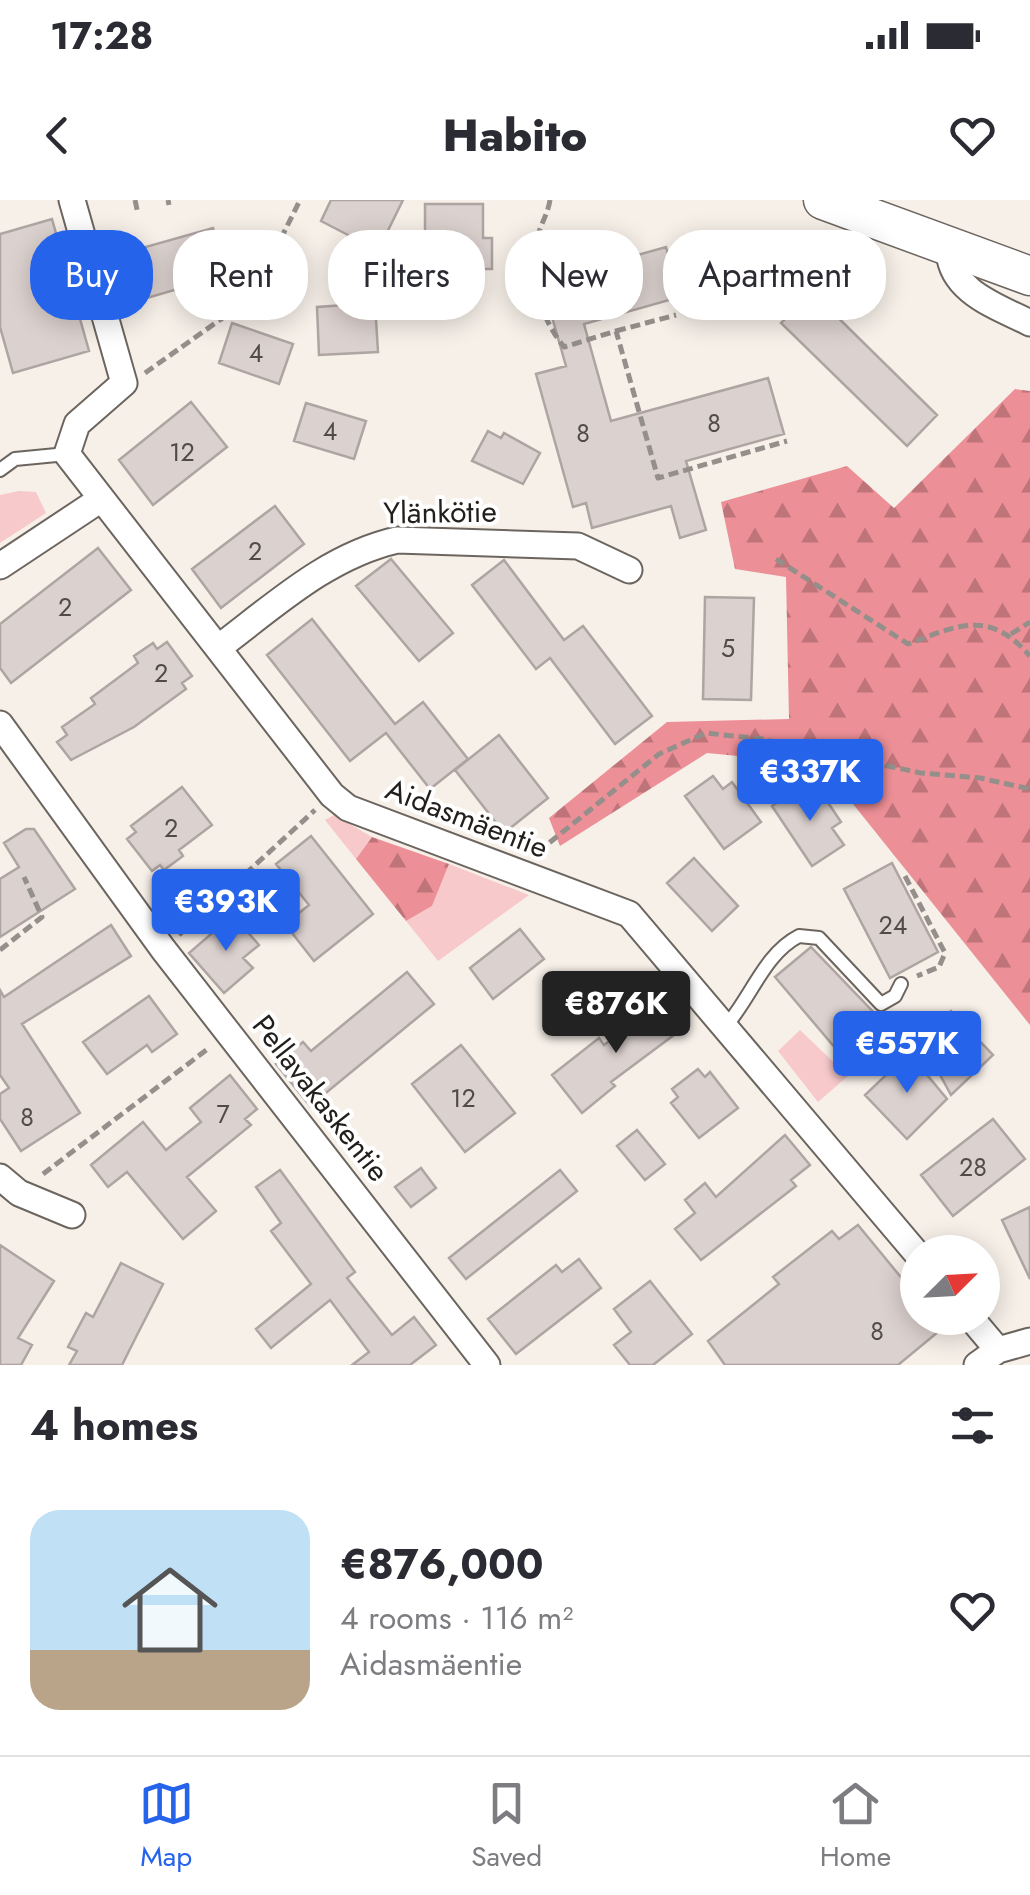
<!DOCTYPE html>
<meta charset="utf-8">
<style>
body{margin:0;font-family:Jost,sans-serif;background:#f2f2f3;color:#2b2b33;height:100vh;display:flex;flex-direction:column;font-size:38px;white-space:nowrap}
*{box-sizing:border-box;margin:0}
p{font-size:32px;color:#7c7c81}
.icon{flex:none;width:55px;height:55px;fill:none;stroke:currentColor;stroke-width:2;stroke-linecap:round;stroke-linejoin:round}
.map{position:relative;height:1165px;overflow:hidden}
.panel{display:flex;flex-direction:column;background:#fff;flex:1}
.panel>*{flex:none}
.banner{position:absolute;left:30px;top:30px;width:970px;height:90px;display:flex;gap:20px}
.needle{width:65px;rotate:66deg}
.tools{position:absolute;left:900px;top:1035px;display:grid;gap:20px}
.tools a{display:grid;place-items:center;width:100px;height:100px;border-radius:50%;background:#fff;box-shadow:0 5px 25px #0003;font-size:50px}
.price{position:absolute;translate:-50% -85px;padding:0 22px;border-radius:10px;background:#2563eb;color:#fff;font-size:32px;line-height:65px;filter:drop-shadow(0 2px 5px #0008)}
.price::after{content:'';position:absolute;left:50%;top:60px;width:30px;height:22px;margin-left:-15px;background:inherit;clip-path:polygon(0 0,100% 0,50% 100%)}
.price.current{background:#222;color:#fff}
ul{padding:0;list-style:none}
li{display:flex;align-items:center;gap:30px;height:250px;padding:0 30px}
li span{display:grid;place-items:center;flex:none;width:280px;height:200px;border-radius:30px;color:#555}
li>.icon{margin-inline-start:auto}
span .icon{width:120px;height:120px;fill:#fffc;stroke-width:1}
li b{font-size:42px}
h2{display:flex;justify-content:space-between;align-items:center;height:120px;padding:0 30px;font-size:42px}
.pill{padding:0 35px;border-radius:40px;background:#fff;box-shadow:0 5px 25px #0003;font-size:35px;line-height:90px}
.pill.current{background:#2563eb;color:#fff}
.status{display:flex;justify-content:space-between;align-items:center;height:70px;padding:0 50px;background:#fff;direction:ltr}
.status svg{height:28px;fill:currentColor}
header{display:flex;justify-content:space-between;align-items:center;height:130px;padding:0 30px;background:#fff;font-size:45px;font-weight:800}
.dock{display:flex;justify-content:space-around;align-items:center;height:140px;border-top:2px solid #e1e1e2;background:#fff;font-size:28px;color:#7c7c81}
.dock a{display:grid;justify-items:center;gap:5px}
.dock .current{color:#2563eb}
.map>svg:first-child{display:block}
.grass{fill:#f7c9cb}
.forest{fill:url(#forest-firs)}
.building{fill:#dbd1ce;stroke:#aea4a1;stroke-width:2.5}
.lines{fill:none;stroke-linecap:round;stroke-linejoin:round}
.lane-casing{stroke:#6c655f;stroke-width:16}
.street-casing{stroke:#6c655f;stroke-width:29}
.secondary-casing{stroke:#6c655f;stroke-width:41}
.path{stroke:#948f8a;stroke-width:5;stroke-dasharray:10 5;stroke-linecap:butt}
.lane{stroke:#fff;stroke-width:12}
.street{stroke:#fff;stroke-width:25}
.secondary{stroke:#fff;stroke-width:38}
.labels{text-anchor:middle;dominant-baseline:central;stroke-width:8;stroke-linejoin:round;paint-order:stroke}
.number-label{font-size:25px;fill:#504b48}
.street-label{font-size:30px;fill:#211e1c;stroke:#fff}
</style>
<div class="status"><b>17:28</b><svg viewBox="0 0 49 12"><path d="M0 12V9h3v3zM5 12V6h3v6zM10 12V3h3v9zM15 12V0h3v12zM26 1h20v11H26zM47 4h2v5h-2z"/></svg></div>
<header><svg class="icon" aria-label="back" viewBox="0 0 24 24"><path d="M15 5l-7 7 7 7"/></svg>Habito<svg class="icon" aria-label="heart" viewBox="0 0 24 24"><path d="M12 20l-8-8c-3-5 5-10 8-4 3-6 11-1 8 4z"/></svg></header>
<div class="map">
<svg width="1030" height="1165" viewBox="0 0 1030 1165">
<defs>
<pattern id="forest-firs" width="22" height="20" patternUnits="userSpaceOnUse" patternTransform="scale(2.5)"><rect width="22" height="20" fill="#ec8f96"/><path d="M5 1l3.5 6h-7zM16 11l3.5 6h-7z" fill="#bf747a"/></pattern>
</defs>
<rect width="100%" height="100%" fill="#f7f0e9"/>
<path class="grass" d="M 19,291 L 36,292 L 46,313 L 0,343 L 0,295 Z
M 334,615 L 372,637 L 356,659 L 325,620 Z
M 449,664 L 529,695 L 438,761 L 406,721 L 432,706 Z
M 800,830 L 848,876 L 818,902 L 778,851 Z"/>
<path class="forest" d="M 1015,189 L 1030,191 L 1030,825 L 821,564 L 707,553 L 560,646 L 549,618 L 667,522 L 789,519 L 786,377 L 735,369 L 721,302 L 847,266 L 894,308 Z
M 372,637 L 449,664 L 432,706 L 406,721 L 356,659 Z"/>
<path class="building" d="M 331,0 L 403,0 L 369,69 L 339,55 L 348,35 L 321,21 Z
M 425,4 L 483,4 L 483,38 L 492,38 L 492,69 L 457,69 L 457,93 L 425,93 Z
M 52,19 L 89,151 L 13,173 L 0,127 L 0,34 Z
M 213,28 L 226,75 L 130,103 L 117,55 Z
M 666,47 L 680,97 L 584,124 L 611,221 L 768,178 L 784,234 L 686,261 L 706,330 L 680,338 L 671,306 L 592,328 L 586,303 L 573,307 L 536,174 L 566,166 L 542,82 Z
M 812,92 L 937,215 L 907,246 L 781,123 Z
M 375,103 L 378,152 L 319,155 L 317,107 Z
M 232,123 L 293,144 L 279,184 L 219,163 Z
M 191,202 L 227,247 L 153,305 L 119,260 Z
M 306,203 L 366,221 L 354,259 L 294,241 Z
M 488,231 L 501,238 L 504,233 L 540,253 L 523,284 L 472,261 Z
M 275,306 L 304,344 L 221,408 L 192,369 Z
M 98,348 L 131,390 L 11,483 L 0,468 L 0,424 Z
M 391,359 L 453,433 L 419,461 L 356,386 Z
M 504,360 L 564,440 L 583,426 L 652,516 L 615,544 L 550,458 L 536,469 L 472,385 Z
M 705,397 L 754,398 L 751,500 L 703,499 Z
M 312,419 L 395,524 L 423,502 L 468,559 L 430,589 L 386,533 L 350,561 L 267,455 Z
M 167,442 L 192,476 L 182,483 L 186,489 L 134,527 L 71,560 L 57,542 L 67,535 L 62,527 L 95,504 L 91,498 L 138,463 L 134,456 L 153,443 L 157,449 Z
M 499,535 L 548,598 L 504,633 L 455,570 Z
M 713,576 L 723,589 L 732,582 L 761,622 L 724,649 L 685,596 Z
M 804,585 L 814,602 L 823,595 L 841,622 L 832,628 L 844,645 L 812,666 L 772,606 Z
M 182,587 L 212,625 L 179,650 L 183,656 L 164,670 L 160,665 L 152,671 L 127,639 L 136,632 L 131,626 Z
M 26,629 L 34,629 L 75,689 L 0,737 L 0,679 L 19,667 L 4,643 Z
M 311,636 L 373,714 L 314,761 L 285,724 L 309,705 L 276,664 Z
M 694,658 L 738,706 L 712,731 L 667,683 Z
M 892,663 L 938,752 L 890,778 L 844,689 Z
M 233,715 L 259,745 L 243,758 L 253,768 L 224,793 L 189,753 Z
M 111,725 L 131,756 L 22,824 L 80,913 L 21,951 L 0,919 L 0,894 L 9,888 L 0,875 L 0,790 L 4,797 Z
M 520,729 L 544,759 L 493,799 L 470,768 Z
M 811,747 L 883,822 L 842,856 L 775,777 Z
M 407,772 L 434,804 L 310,906 L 276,864 L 303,842 L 311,851 Z
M 149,796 L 177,834 L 152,852 L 147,845 L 107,874 L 83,842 Z
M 665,799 L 686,826 L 611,882 L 615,886 L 582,913 L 552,875 L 599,838 L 604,845 Z
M 951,811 L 993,855 L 951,895 L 921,840 Z
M 461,845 L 515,913 L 465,952 L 412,884 Z
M 909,853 L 947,899 L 907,939 L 865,895 Z
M 698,869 L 705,877 L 710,872 L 738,908 L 699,938 L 671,903 L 678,897 L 672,889 Z
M 230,875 L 257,909 L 245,919 L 251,925 L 187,977 L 216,1011 L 183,1039 L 127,972 L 108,987 L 91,965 L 143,922 L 166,950 L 201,922 L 190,908 Z
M 993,919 L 1025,959 L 953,1016 L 921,975 Z
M 637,930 L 665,964 L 645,980 L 617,946 Z
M 785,935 L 810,965 L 791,980 L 796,986 L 701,1060 L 675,1029 L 695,1013 L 685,1000 L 705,983 L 716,997 Z
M 421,968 L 436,988 L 411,1007 L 395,987 Z
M 280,970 L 355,1072 L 347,1078 L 392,1135 L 414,1117 L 436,1145 L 410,1165 L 352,1165 L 369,1152 L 330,1100 L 271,1148 L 256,1129 L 311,1084 L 271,1031 L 281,1023 L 256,987 Z
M 560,970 L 577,991 L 466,1079 L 449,1058 Z
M 1030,1007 L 1030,1079 L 1002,1020 Z
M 858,1025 L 918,1098 L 918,1118 L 955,1118 L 898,1165 L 725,1165 L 708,1141 L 779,1084 L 773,1077 L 832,1031 L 839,1039 Z
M 0,1045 L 54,1081 L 18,1138 L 32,1145 L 21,1165 L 0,1165 Z
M 579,1059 L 601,1088 L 516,1154 L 488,1119 L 556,1065 L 562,1072 Z
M 121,1063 L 163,1084 L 136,1137 L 122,1165 L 69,1165 L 77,1151 L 68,1147 L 86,1113 L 93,1117 Z
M 650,1081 L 692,1134 L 653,1165 L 630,1165 L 614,1145 L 631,1132 L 614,1109 Z"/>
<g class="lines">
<defs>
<path id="lane" d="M 0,270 L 15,259 L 67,254
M 725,827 C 751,798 764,754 799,736 L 819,738 L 881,804 L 895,796 L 901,784"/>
<path id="street" d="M 72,0 L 124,183 L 77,224 L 67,254 L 332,595 L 348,608 L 629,714 L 918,1055
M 949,48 C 949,91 996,106 1030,123
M 0,366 L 101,299
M 218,448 C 274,406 327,356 397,340 L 578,346 L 629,370
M 0,524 L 163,749 L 487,1165
M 0,977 L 19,993 L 72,1015
M 971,1118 L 998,1150
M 977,1165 L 998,1150 L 1030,1141"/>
<path id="secondary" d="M 823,0 L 1030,76"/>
</defs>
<use href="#lane" class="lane-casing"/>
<use href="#street" class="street-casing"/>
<use href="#secondary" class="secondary-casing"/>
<path class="path" d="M 135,0 L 138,14
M 168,0 L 169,5
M 550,0 C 548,14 540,25 537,39 C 526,76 541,118 564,147 L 616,131 L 658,278 L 787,241
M 616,131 L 676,115
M 145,173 L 238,107 L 260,81 L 300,0
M 776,359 L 908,444 C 959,425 989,409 1030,456
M 1011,434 L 1030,422
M 538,652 L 659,554 L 706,533 L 762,539 L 921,573 L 980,578 L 1030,589
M 905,676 L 945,753 L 939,767 L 917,776
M 179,735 L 315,610
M 0,750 L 42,717 L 24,677
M 43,974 L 209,848"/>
<use href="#lane" class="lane"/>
<use href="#street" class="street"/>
<use href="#secondary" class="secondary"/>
</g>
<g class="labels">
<g class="number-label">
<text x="256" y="153">4</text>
<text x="714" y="223">8</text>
<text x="330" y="231">4</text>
<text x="583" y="233">8</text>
<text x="182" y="252">12</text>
<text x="255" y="351">2</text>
<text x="65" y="407">2</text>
<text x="728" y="448">5</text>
<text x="161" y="473">2</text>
<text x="171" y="628">2</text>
<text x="893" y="725">24</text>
<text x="463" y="898">12</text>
<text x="223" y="914">7</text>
<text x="27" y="917">8</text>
<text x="973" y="967">28</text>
<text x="877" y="1131">8</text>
</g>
<g class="street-label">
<text transform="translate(440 312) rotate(-1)">Ylänkötie</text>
<text transform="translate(467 618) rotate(21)">Aidasmäentie</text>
<text transform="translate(321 898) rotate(52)">Pellavakaskentie</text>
</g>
</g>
</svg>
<div class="tools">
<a><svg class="needle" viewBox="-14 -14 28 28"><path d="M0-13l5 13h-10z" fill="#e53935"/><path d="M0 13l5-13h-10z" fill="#7c7c81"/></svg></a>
</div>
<b class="price" style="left:810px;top:624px">€337K</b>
<b class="price" style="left:226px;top:754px">€393K</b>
<b class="price current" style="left:616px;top:856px">€876K</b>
<b class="price" style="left:907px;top:896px">€557K</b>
<div class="banner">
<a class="pill current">Buy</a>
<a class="pill">Rent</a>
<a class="pill">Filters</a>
<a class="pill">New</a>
<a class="pill">Apartment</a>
</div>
</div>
<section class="panel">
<h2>4 homes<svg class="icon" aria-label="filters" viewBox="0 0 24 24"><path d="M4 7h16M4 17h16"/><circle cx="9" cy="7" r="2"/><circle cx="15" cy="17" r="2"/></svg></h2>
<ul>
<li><span style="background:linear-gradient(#bfe0f5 70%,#b9a48a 0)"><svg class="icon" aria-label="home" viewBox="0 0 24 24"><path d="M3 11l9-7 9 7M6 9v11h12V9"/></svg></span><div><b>€876,000</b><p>4 rooms · 116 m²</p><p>Aidasmäentie</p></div><svg class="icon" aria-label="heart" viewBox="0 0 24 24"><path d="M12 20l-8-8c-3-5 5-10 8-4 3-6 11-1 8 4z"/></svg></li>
</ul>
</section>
<nav class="dock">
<a class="current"><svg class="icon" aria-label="map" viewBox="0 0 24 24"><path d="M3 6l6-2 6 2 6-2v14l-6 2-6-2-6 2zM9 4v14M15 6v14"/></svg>Map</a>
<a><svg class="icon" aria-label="saved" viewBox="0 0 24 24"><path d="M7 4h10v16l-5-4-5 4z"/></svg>Saved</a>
<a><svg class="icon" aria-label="home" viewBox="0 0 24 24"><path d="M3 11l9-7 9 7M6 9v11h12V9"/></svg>Home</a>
</nav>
